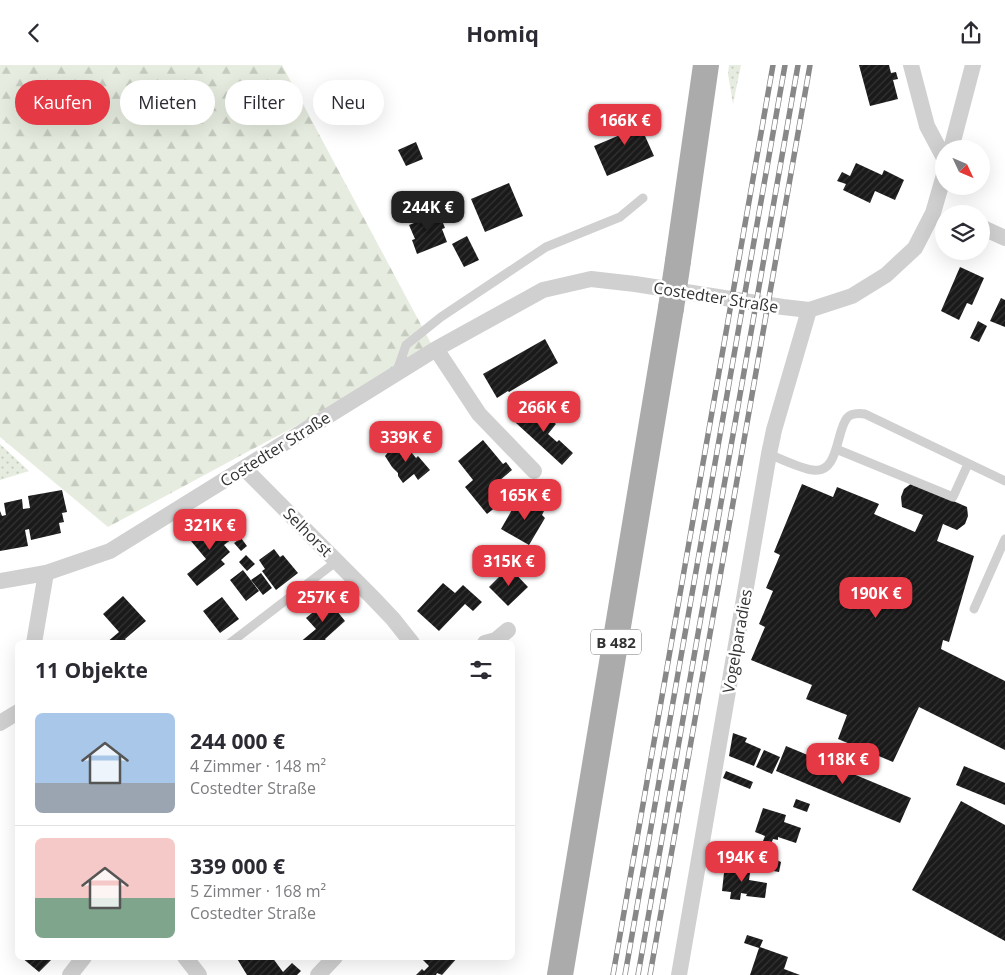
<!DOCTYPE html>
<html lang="de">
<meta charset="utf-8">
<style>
body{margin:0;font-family:"Open Sans",sans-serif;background:#f2f2f3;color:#2b2b33;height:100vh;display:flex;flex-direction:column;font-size:19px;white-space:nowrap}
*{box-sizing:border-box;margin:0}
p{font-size:16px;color:#7c7c81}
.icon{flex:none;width:28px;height:28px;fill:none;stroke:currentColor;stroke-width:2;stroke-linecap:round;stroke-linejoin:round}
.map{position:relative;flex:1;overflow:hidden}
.panel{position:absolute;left:15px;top:575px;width:500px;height:320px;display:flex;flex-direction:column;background:#fff;border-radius:8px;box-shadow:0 5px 20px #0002}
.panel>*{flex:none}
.top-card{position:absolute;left:15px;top:15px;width:500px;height:45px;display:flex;gap:10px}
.needle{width:32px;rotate:134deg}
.controls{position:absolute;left:935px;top:75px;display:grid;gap:10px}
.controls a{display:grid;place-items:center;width:55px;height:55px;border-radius:50%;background:#fff;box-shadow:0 5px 20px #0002;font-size:25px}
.price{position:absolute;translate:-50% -42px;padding:0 11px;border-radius:10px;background:#e63946;color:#fff;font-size:16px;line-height:32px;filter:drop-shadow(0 1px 2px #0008)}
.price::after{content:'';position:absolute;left:50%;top:30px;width:15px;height:11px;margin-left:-8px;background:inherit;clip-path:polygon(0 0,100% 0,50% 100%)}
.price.current{background:#222;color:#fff}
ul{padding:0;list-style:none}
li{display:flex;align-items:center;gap:15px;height:125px;padding:0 20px}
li+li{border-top:1px solid #e1e1e2}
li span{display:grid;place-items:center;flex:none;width:140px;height:100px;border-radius:8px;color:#555}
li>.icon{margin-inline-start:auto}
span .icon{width:60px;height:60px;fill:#fffc;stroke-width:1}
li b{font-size:21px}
h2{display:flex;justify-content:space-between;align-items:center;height:60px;padding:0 20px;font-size:21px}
.tag{padding:0 18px;border-radius:22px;background:#fff;box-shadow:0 5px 20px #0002;font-size:18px;line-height:45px}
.tag.current{background:#e63946;color:#fff}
header{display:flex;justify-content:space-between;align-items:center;height:65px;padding:0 20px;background:#fff;font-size:22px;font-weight:700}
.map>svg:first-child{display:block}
.green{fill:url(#green-dots)}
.forest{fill:url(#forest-firs)}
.building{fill:url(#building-hatch)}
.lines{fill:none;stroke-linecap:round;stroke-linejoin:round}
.lane{stroke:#d0d0d0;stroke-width:9}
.street{stroke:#d0d0d0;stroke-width:16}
.primary{stroke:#ababab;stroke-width:26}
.rail-casing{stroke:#888;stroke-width:5.5}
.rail{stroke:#fff;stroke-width:4;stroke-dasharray:11;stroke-linecap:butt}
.primary-bridge{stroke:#ababab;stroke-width:26}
.labels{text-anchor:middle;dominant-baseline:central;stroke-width:5;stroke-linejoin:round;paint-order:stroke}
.shield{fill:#fff;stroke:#707070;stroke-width:1}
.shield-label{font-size:15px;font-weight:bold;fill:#333}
.street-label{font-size:16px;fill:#333;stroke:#fff}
</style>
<header><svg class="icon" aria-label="back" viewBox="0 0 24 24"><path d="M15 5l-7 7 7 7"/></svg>Homiq<svg class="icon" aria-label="share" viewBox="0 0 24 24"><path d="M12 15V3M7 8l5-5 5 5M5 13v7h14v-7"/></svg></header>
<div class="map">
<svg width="1005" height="910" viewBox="0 0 1005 910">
<defs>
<pattern id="green-dots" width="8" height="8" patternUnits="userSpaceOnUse" patternTransform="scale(1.25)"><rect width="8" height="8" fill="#e6ecdf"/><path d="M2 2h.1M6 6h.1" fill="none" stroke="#c6cbc0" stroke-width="1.8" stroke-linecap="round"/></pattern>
<pattern id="forest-firs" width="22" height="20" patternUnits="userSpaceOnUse" patternTransform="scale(1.25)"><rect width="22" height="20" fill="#e6ecdf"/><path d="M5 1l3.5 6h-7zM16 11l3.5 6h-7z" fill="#c6cbc0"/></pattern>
<pattern id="building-hatch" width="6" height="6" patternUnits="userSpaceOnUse" patternTransform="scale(1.25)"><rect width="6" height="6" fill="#1a1a1a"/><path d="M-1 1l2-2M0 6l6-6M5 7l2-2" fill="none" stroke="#333"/></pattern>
</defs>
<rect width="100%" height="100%" fill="#fff"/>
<path class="green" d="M 729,0 L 741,0 L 733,39 L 728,9 Z
M 0,379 L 29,406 L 0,415 Z"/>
<path class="forest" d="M 0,0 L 282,0 L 435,286 L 108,462 L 0,372 Z"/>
<path class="building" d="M 859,0 L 889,0 L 891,8 L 896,7 L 898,14 L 893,15 L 898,34 L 870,41 Z
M 632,42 L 654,91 L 607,111 L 594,81 L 627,67 L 619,49 Z
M 416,77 L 423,94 L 406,101 L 398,85 Z
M 856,98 L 882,110 L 884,105 L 904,115 L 895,135 L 875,126 L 870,138 L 843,125 L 846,119 L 837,116 L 842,107 L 850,111 Z
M 509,118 L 523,151 L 485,167 L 471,134 Z
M 439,148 L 445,163 L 442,164 L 447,177 L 417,189 L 412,175 L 415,174 L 409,160 Z
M 467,171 L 479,195 L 464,202 L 452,179 Z
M 960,202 L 984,213 L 972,240 L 967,238 L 959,255 L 941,246 Z
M 1001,233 L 1005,235 L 1005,262 L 990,256 Z
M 978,256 L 987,261 L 979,277 L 970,273 Z
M 545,274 L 558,298 L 509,327 L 508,326 L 497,333 L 483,309 Z
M 534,339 L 556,359 L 548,369 L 557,377 L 559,375 L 573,388 L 562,400 L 516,358 Z
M 483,375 L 503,399 L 506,397 L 512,405 L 493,421 L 505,435 L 487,449 L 465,422 L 473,415 L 458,396 Z
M 403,377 L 416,393 L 418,391 L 430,405 L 418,415 L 414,409 L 403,418 L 398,411 L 398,408 L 392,402 L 385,391 L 390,385 L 393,385 Z
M 912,418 L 967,442 L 968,451 L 965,459 L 957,465 L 943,459 L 937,476 L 974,491 L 949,577 L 943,575 L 941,584 L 1005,616 L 1005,685 L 919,642 L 893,697 L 838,674 L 847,650 L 806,634 L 812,620 L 751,595 L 765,562 L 759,559 L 773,526 L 766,523 L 780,490 L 774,487 L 802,419 L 833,432 L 837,422 L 879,439 L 874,449 L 915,467 L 923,450 L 902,442 L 901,432 L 904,424 Z
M 62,425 L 67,447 L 62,448 L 64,457 L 59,458 L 61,468 L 31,475 L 29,464 L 25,465 L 28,481 L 0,486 L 0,446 L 2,451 L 6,450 L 4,438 L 22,434 L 23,444 L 30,443 L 28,431 Z
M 532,434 L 546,442 L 542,450 L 545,453 L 529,480 L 501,464 L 517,436 L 527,442 Z
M 216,455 L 232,474 L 224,480 L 230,487 L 221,495 L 225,499 L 197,521 L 187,509 L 206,494 L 191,476 L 200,468 L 196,464 L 203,458 L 207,462 Z
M 241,473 L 247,481 L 241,486 L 234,478 Z
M 274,484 L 280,492 L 283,490 L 298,508 L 276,525 L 262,506 L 265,504 L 259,495 Z
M 246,490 L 255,499 L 247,506 L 239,497 Z
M 509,502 L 528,522 L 508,541 L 489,522 Z
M 243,505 L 259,526 L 246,536 L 230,515 Z
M 261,508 L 272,523 L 263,530 L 251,515 Z
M 443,518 L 455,528 L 463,520 L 482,537 L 473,546 L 465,539 L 439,566 L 417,546 Z
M 123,531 L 146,556 L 125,574 L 128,578 L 106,578 L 119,567 L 103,549 Z
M 222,532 L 239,554 L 220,568 L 203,546 Z
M 328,535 L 345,556 L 325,574 L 328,578 L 299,578 L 316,564 L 306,553 Z
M 733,668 L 747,673 L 745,677 L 761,684 L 754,701 L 729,691 Z
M 786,681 L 911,733 L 900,758 L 776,706 Z
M 764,685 L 780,692 L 772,709 L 756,702 Z
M 964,701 L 1005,718 L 1005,740 L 956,720 Z
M 726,706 L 753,717 L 750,724 L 723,713 Z
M 796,734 L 810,739 L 807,747 L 793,742 Z
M 961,736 L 1005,760 L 1005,876 L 912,825 Z
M 763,743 L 786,750 L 784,757 L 801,763 L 796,778 L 778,772 L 778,775 L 773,774 L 771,779 L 763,776 L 765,771 L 755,767 Z
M 756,788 L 764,789 L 781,797 L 779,807 L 762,804 L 763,797 L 754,796 Z
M 725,799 L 751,802 L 749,815 L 767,818 L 765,833 L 746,831 L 747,829 L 741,828 L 740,835 L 730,834 L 731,827 L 722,826 Z
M 747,870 L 763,875 L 760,882 L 788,892 L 784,904 L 800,910 L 750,910 L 759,883 L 744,878 Z
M 21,892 L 54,892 L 39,907 Z
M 236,892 L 272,892 L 283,907 L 292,898 L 301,906 L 297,910 L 247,910 Z
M 420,892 L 458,892 L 442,910 L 437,908 L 436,910 L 416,910 L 422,904 L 424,906 L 429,901 Z"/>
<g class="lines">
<path class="lane" d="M 397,306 L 406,280 L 441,252 L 546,182 L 620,152 L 643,133
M 836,384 L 953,432 L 968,399
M 769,389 C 781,394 802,404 813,405 C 839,409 836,366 847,353 C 851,348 858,348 865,349 L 1005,416
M 974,544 L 1005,474
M 230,578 L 337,496"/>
<path class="street" d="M 911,0 L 927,61 L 944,93
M 951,84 L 973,0
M 981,162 L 1005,173
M 436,284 L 479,349 L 534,406
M 244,403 L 373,533 L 393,554 L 412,578
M 0,516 L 46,508 L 110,486 L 436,284 L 543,225 L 591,214 L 635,219 L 783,242 L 809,245 L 852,231 L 886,210 L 915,183 L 933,148 L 944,110
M 34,578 L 46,508
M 485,578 L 496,575 L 508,565
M 0,658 L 18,647
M 185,892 L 199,910
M 70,910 L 84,892
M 318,910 L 335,892
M 679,910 L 769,389 L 774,365 L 809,245"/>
<path class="primary" d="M 678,196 L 706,0
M 560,910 L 671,243"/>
<defs>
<path id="rail" d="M 613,910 L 773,0
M 625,910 L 785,0
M 638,910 L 798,0
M 650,910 L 810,0"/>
</defs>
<use href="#rail" class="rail-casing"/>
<use href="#rail" class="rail"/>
<path class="primary-bridge" d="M 671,243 L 678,196"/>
</g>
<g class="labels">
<rect class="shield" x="591" y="564.5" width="50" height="25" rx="4"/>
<g class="shield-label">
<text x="616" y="577">B 482</text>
</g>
<g class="street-label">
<text transform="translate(716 232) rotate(9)">Costedter Straße</text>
<text transform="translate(275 384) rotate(-32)">Costedter Straße</text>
<text transform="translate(308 467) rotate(45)">Selhorst</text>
<text transform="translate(737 576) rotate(-80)">Vogelparadies</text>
</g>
</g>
</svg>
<div class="controls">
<a><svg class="needle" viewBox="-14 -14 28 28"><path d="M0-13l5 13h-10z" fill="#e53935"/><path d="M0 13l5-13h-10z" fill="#7c7c81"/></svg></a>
<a><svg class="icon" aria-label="layers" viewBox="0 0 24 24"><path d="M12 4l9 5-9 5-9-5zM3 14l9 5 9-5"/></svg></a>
</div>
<b class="price" style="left:625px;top:81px">166K €</b>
<b class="price current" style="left:428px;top:168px">244K €</b>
<b class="price" style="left:544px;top:368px">266K €</b>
<b class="price" style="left:406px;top:398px">339K €</b>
<b class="price" style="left:525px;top:456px">165K €</b>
<b class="price" style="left:210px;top:486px">321K €</b>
<b class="price" style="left:509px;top:522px">315K €</b>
<b class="price" style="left:876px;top:554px">190K €</b>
<b class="price" style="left:323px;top:558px">257K €</b>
<b class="price" style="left:843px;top:720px">118K €</b>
<b class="price" style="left:742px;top:818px">194K €</b>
<div class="top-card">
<a class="tag current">Kaufen</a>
<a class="tag">Mieten</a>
<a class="tag">Filter</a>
<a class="tag">Neu</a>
</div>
<section class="panel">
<h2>11 Objekte<svg class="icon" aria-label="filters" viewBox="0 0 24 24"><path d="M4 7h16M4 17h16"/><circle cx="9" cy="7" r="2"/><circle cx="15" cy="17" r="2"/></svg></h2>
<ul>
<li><span style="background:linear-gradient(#a9c7e8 70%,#9aa5b1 0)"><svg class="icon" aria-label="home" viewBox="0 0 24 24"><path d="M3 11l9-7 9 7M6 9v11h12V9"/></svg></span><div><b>244 000 €</b><p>4 Zimmer · 148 m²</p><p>Costedter Straße</p></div></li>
<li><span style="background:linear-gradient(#f6c9c9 60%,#7fa58c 0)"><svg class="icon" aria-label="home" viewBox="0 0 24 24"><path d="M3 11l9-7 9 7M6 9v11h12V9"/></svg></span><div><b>339 000 €</b><p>5 Zimmer · 168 m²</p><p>Costedter Straße</p></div></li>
</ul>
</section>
</div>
